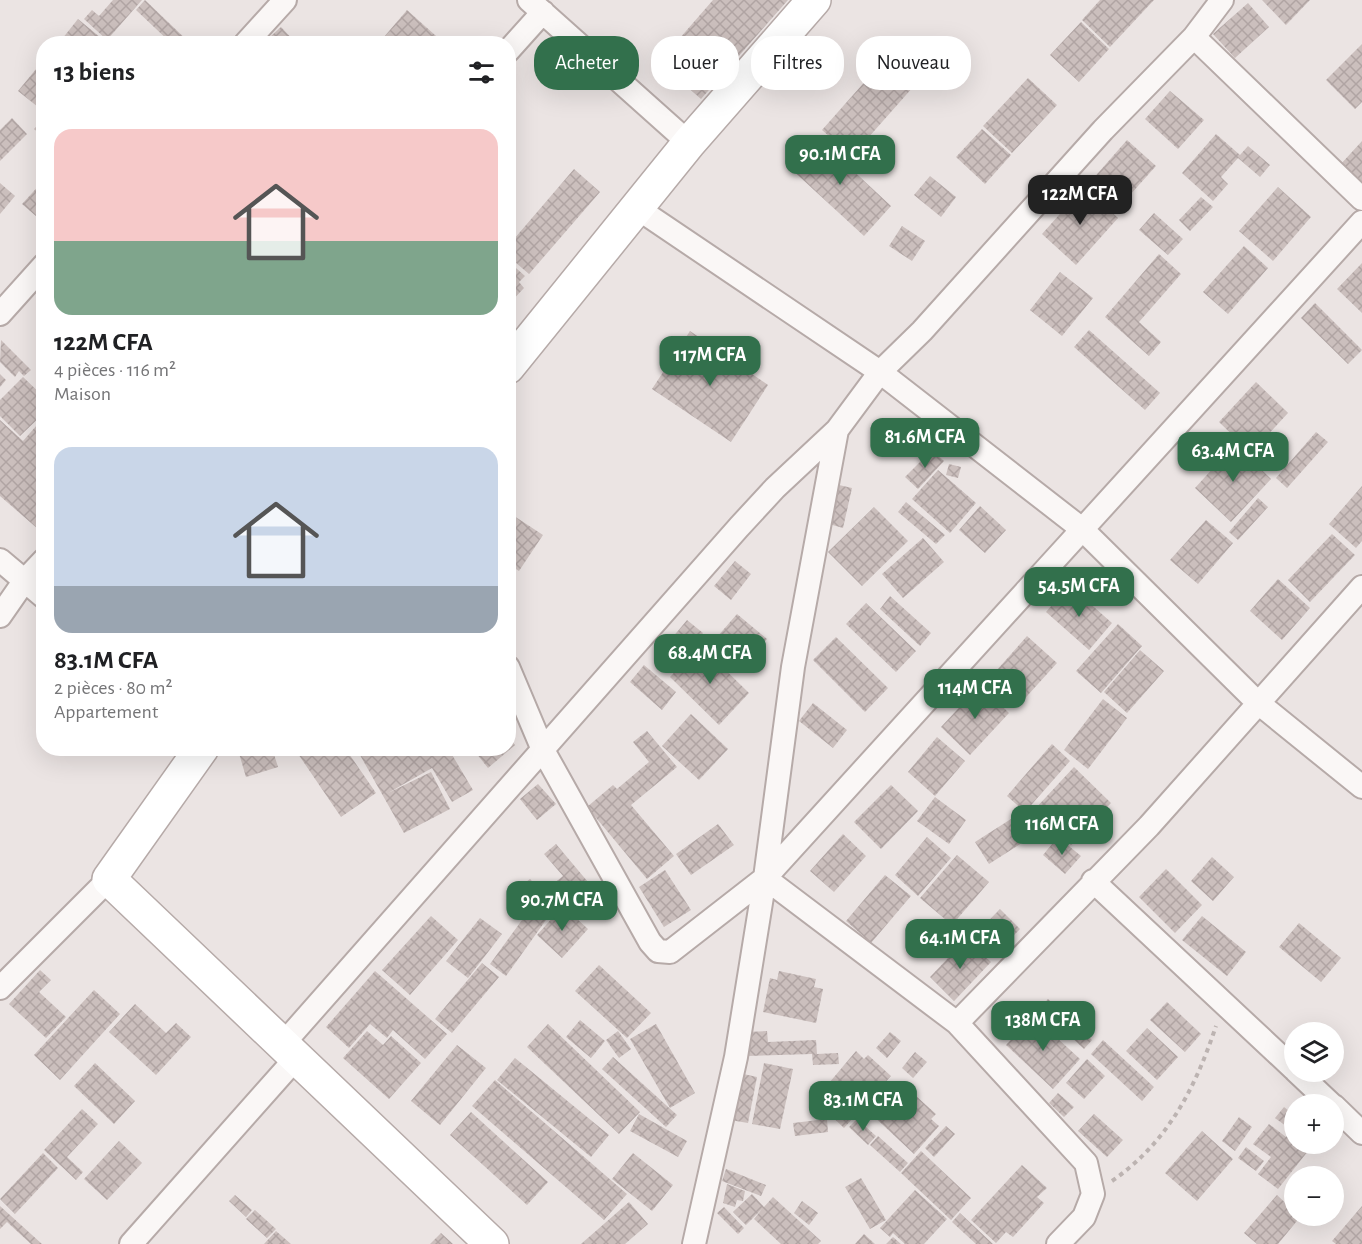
<!DOCTYPE html>
<html lang="fr">
<meta charset="utf-8">
<style>
body{margin:0;font-family:"Alegreya Sans",sans-serif;background:#f6f6f6;color:#202124;height:100vh;display:flex;flex-direction:column;font-size:22px;white-space:nowrap}
*{box-sizing:border-box;margin:0}
p{font-size:20px;color:#757577}
.icon{flex:none;width:33px;height:33px;fill:none;stroke:currentColor;stroke-width:2;stroke-linecap:round;stroke-linejoin:round}
.map{position:relative;flex:1;overflow:hidden}
.side{position:absolute;left:36px;top:36px;width:480px;height:720px;display:flex;flex-direction:column;background:#fff;border-radius:24px;box-shadow:0 6px 24px #0002}
.side>*{flex:none}
.guide{position:absolute;left:534px;top:36px;width:570px;height:54px;display:flex;gap:12px}
.tools{position:absolute;left:1284px;top:1022px;display:grid;gap:12px}
.tools a{display:grid;place-items:center;width:60px;height:60px;border-radius:50%;background:#fff;box-shadow:0 6px 24px #0002;font-size:30px}
.price{position:absolute;translate:-50% -51px;padding:0 14px;border-radius:12px;background:#32704c;color:#fff;font-size:20px;line-height:39px;filter:drop-shadow(0 2px 3px #0008)}
.price::after{content:'';position:absolute;left:50%;top:36px;width:18px;height:14px;margin-left:-9px;background:inherit;clip-path:polygon(0 0,100% 0,50% 100%)}
.price.current{background:#222;color:#fff}
ul{padding:0;list-style:none}
li{display:grid;align-content:center;gap:12px;height:318px;padding:0 18px}
li span{display:grid;place-items:center;height:186px;border-radius:18px;color:#555}
li>.icon{margin-inline-start:auto}
span .icon{width:108px;height:108px;fill:#fffc;stroke-width:1}
li b{font-size:26px}
h2{display:flex;justify-content:space-between;align-items:center;height:72px;padding:0 18px;font-size:26px}
.chip{padding:0 21px;border-radius:24px;background:#fff;box-shadow:0 6px 24px #0002;font-size:21px;line-height:54px}
.chip.current{background:#32704c;color:#fff}
.map>svg:first-child{display:block}
.building{fill:url(#building-cross-hatch)}
.lines{fill:none;stroke-linecap:round;stroke-linejoin:round}
.street-casing{stroke:#b6aaa8;stroke-width:26}
.secondary-casing{stroke:#b6aaa8;stroke-width:36}
.path{stroke:#bcb3b1;stroke-width:4;stroke-dasharray:4.5 4.5;stroke-linecap:butt}
.street{stroke:#faf7f6;stroke-width:22}
.secondary{stroke:#fff;stroke-width:33}
</style>
<div class="map">
<svg width="1362" height="1244" viewBox="0 0 1362 1244">
<defs>
<pattern id="building-cross-hatch" width="8" height="8" patternUnits="userSpaceOnUse" patternTransform="scale(1.5)"><rect width="8" height="8" fill="#cbbfbd"/><path d="M0 0l8 8M0 8l8-8" fill="none" stroke="#b0a4a3"/></pattern>
</defs>
<rect width="100%" height="100%" fill="#ebe4e3"/>
<path class="building" d="M 113,0 L 142,0 L 107,40 L 84,19 L 92,10 L 99,16 Z
M 145,0 L 191,44 L 172,44 L 136,10 Z
M 713,0 L 788,0 L 701,99 L 659,62 Z
M 1100,0 L 1154,0 L 1110,47 L 1082,20 Z
M 1262,0 L 1310,0 L 1286,25 Z
M 1248,3 L 1269,27 L 1235,58 L 1213,34 Z
M 407,10 L 445,44 L 378,44 Z
M 78,19 L 101,38 L 96,44 L 58,44 Z
M 1081,22 L 1109,49 L 1079,82 L 1050,55 Z
M 281,27 L 297,44 L 279,44 L 271,36 Z
M 325,36 L 333,44 L 319,44 Z
M 900,42 L 929,69 L 852,156 L 822,130 Z
M 1362,44 L 1362,102 L 1355,109 L 1326,80 Z
M 41,63 L 44,65 L 43,111 L 18,91 Z
M 1028,78 L 1057,105 L 1012,153 L 983,126 Z
M 1170,91 L 1204,120 L 1178,149 L 1145,119 Z
M 12,118 L 27,134 L 0,161 L 0,130 Z
M 44,118 L 44,137 L 34,129 Z
M 982,129 L 1011,155 L 985,184 L 956,157 Z
M 1216,134 L 1240,155 L 1248,146 L 1270,165 L 1260,177 L 1238,158 L 1221,177 L 1228,184 L 1213,201 L 1182,173 Z
M 817,137 L 891,206 L 864,236 L 789,167 Z
M 1127,140 L 1156,166 L 1120,206 L 1091,181 Z
M 1362,141 L 1362,181 L 1359,184 L 1340,165 Z
M 574,169 L 600,192 L 529,274 L 508,256 L 508,246 Z
M 930,176 L 956,197 L 941,217 L 914,195 Z
M 44,180 L 44,223 L 22,204 Z
M 0,183 L 15,196 L 0,214 Z
M 1084,187 L 1118,218 L 1076,265 L 1042,234 Z
M 1278,187 L 1311,217 L 1273,261 L 1239,231 Z
M 1201,197 L 1213,207 L 1190,231 L 1179,220 Z
M 1154,213 L 1183,239 L 1168,255 L 1139,230 Z
M 902,226 L 925,241 L 912,261 L 889,246 Z
M 1244,246 L 1268,268 L 1228,314 L 1203,292 Z
M 1159,254 L 1181,274 L 1139,322 L 1161,342 L 1149,356 L 1105,317 Z
M 508,261 L 525,276 L 519,282 L 524,288 L 508,305 Z
M 1362,263 L 1362,313 L 1337,289 Z
M 1060,272 L 1093,298 L 1062,336 L 1030,310 Z
M 1315,303 L 1362,350 L 1348,364 L 1301,318 Z
M 1089,330 L 1160,393 L 1145,410 L 1074,347 Z
M 690,331 L 768,385 L 731,442 L 652,389 Z
M 1,340 L 31,370 L 24,376 L 19,371 L 15,377 L 0,362 Z
M 0,374 L 6,380 L 0,387 Z
M 23,377 L 44,397 L 44,413 L 20,436 L 0,416 L 0,400 Z
M 1256,382 L 1288,413 L 1251,453 L 1219,422 Z
M 44,417 L 44,523 L 38,529 L 0,496 L 0,420 L 23,441 Z
M 1316,432 L 1328,442 L 1287,488 L 1276,478 Z
M 1235,444 L 1271,479 L 1231,522 L 1195,488 Z
M 932,450 L 944,461 L 918,489 L 905,477 Z
M 949,464 L 961,467 L 958,478 L 946,475 Z
M 938,470 L 976,503 L 950,533 L 912,499 Z
M 839,485 L 852,488 L 843,528 L 829,524 Z
M 1362,486 L 1362,541 L 1356,548 L 1329,524 Z
M 1258,498 L 1268,507 L 1238,540 L 1229,532 Z
M 906,502 L 945,535 L 936,544 L 898,512 Z
M 980,506 L 1006,530 L 985,553 L 959,530 Z
M 874,507 L 908,541 L 862,586 L 828,552 Z
M 508,512 L 543,535 L 519,571 L 508,564 Z
M 1206,520 L 1233,543 L 1198,584 L 1170,560 Z
M 1332,534 L 1355,555 L 1310,602 L 1288,580 Z
M 923,538 L 944,562 L 903,598 L 882,574 Z
M 735,561 L 751,574 L 731,600 L 714,586 Z
M 1278,579 L 1310,608 L 1282,640 L 1250,611 Z
M 1069,585 L 1112,623 L 1089,650 L 1046,612 Z
M 890,596 L 931,633 L 920,646 L 880,609 Z
M 866,603 L 916,651 L 896,672 L 846,624 Z
M 737,614 L 767,639 L 748,663 L 717,637 Z
M 687,620 L 703,633 L 674,668 L 658,655 Z
M 1118,624 L 1142,646 L 1101,693 L 1076,671 Z
M 1027,636 L 1057,663 L 1018,706 L 988,680 Z
M 836,637 L 888,688 L 865,712 L 813,660 Z
M 700,645 L 749,693 L 719,725 L 670,677 Z
M 1140,650 L 1164,671 L 1127,713 L 1104,692 Z
M 644,665 L 676,692 L 662,710 L 630,682 Z
M 980,685 L 1009,713 L 970,755 L 941,727 Z
M 1103,699 L 1127,718 L 1088,769 L 1064,750 Z
M 813,703 L 847,730 L 833,748 L 799,721 Z
M 691,714 L 728,749 L 699,780 L 662,746 Z
M 647,731 L 677,767 L 631,805 L 674,856 L 647,879 L 587,807 L 613,785 L 617,789 L 649,762 L 633,742 Z
M 508,737 L 515,745 L 488,768 L 472,748 L 508,748 Z
M 937,737 L 965,761 L 935,796 L 908,772 Z
M 1052,744 L 1070,761 L 1025,812 L 1007,796 Z
M 244,748 L 272,748 L 278,767 L 246,777 L 238,750 Z
M 294,748 L 345,748 L 376,793 L 341,817 Z
M 356,748 L 448,748 L 473,790 L 452,802 L 432,768 L 388,793 L 431,772 L 450,809 L 404,833 Z
M 1074,767 L 1111,803 L 1071,845 L 1034,810 Z
M 538,784 L 556,804 L 537,820 L 520,799 Z
M 891,785 L 918,811 L 881,849 L 854,822 Z
M 935,797 L 966,820 L 949,844 L 917,821 Z
M 1011,819 L 1025,841 L 989,864 L 975,842 Z
M 718,824 L 734,845 L 691,875 L 676,854 Z
M 843,834 L 866,856 L 834,892 L 810,871 Z
M 927,837 L 951,858 L 918,896 L 895,875 Z
M 1058,837 L 1081,856 L 1065,874 L 1043,855 Z
M 556,844 L 588,882 L 543,919 L 546,920 L 506,976 L 490,964 L 530,909 L 542,918 L 518,888 L 530,879 L 542,893 L 563,876 L 544,854 Z
M 957,855 L 989,882 L 952,925 L 920,898 Z
M 1212,857 L 1234,877 L 1213,901 L 1191,881 Z
M 1166,869 L 1202,905 L 1175,933 L 1139,897 Z
M 665,870 L 691,910 L 664,927 L 639,887 Z
M 885,875 L 911,896 L 871,943 L 846,921 Z
M 563,906 L 588,929 L 562,958 L 537,935 Z
M 1000,909 L 1020,929 L 993,957 L 973,937 Z
M 431,916 L 458,940 L 410,995 L 382,970 Z
M 1202,916 L 1246,952 L 1227,976 L 1182,940 Z
M 480,918 L 502,934 L 468,978 L 446,961 Z
M 1299,923 L 1341,958 L 1321,982 L 1279,947 Z
M 966,939 L 991,962 L 954,1001 L 930,977 Z
M 482,963 L 499,977 L 452,1033 L 435,1019 Z
M 599,965 L 651,1013 L 627,1038 L 575,991 Z
M 40,970 L 51,980 L 39,992 L 66,1017 L 46,1038 L 9,1004 Z
M 375,971 L 447,1034 L 425,1059 L 393,1030 L 387,1038 L 370,1024 L 349,1048 L 326,1027 Z
M 779,971 L 816,979 L 814,987 L 823,989 L 816,1023 L 763,1012 L 770,978 L 777,980 Z
M 94,990 L 120,1014 L 60,1080 L 34,1055 Z
M 1048,999 L 1092,1040 L 1084,1049 L 1040,1008 Z
M 1167,1002 L 1201,1034 L 1185,1052 L 1150,1020 Z
M 135,1004 L 166,1033 L 176,1023 L 191,1037 L 156,1075 L 109,1032 Z
M 1033,1016 L 1080,1059 L 1053,1089 L 1006,1045 Z
M 580,1020 L 605,1041 L 591,1058 L 566,1037 Z
M 548,1024 L 640,1112 L 619,1134 L 527,1047 Z
M 656,1024 L 695,1093 L 670,1108 L 630,1039 Z
M 1147,1028 L 1178,1057 L 1157,1080 L 1126,1051 Z
M 367,1031 L 383,1045 L 391,1036 L 421,1063 L 389,1099 L 343,1058 Z
M 618,1031 L 631,1049 L 619,1058 L 606,1040 Z
M 767,1031 L 768,1042 L 816,1040 L 817,1054 L 838,1053 L 839,1064 L 813,1065 L 812,1054 L 748,1056 L 747,1032 Z
M 890,1032 L 901,1041 L 887,1058 L 876,1048 Z
M 1103,1040 L 1154,1087 L 1142,1101 L 1091,1054 Z
M 457,1045 L 486,1068 L 440,1125 L 411,1101 Z
M 856,1051 L 864,1059 L 868,1055 L 891,1076 L 844,1128 L 823,1108 L 839,1091 L 829,1083 Z
M 915,1052 L 927,1062 L 913,1078 L 902,1068 Z
M 613,1057 L 677,1115 L 666,1127 L 602,1069 Z
M 515,1058 L 609,1135 L 591,1157 L 497,1080 Z
M 1087,1059 L 1105,1076 L 1084,1099 L 1066,1083 Z
M 95,1063 L 135,1101 L 114,1124 L 74,1086 Z
M 764,1063 L 793,1069 L 780,1129 L 752,1124 Z
M 739,1073 L 757,1077 L 748,1123 L 730,1120 Z
M 495,1080 L 627,1194 L 604,1220 L 472,1106 Z
M 894,1085 L 902,1092 L 906,1087 L 936,1114 L 931,1119 L 939,1126 L 914,1154 L 869,1112 Z
M 1058,1093 L 1074,1107 L 1064,1117 L 1049,1103 Z
M 1284,1107 L 1294,1115 L 1294,1124 L 1290,1129 L 1275,1118 Z
M 82,1109 L 98,1124 L 67,1157 L 83,1172 L 76,1180 L 44,1150 Z
M 471,1112 L 548,1182 L 527,1205 L 450,1135 Z
M 639,1114 L 687,1141 L 678,1157 L 630,1131 Z
M 1094,1114 L 1123,1140 L 1107,1157 L 1078,1131 Z
M 1239,1117 L 1252,1127 L 1235,1151 L 1222,1141 Z
M 827,1119 L 828,1132 L 795,1136 L 793,1123 Z
M 857,1119 L 876,1136 L 868,1145 L 849,1127 Z
M 1269,1124 L 1286,1137 L 1292,1130 L 1294,1132 L 1294,1143 L 1308,1143 L 1312,1146 L 1278,1189 L 1258,1174 L 1271,1157 L 1253,1144 Z
M 946,1126 L 955,1134 L 934,1157 L 925,1148 Z
M 1202,1131 L 1233,1159 L 1197,1201 L 1165,1173 Z
M 878,1136 L 908,1163 L 900,1172 L 870,1145 Z
M 119,1141 L 142,1163 L 107,1200 L 84,1179 Z
M 1246,1147 L 1264,1161 L 1256,1171 L 1238,1158 Z
M 921,1151 L 971,1198 L 951,1220 L 901,1173 Z
M 43,1153 L 58,1168 L 15,1214 L 0,1199 Z
M 633,1153 L 673,1185 L 652,1211 L 612,1179 Z
M 1022,1165 L 1047,1188 L 1037,1197 L 1044,1203 L 1013,1237 L 1006,1232 L 996,1243 L 971,1220 Z
M 726,1169 L 766,1185 L 761,1196 L 722,1181 Z
M 861,1178 L 886,1220 L 870,1229 L 845,1187 Z
M 727,1184 L 745,1191 L 743,1201 L 737,1200 L 735,1207 L 723,1203 Z
M 915,1190 L 947,1219 L 924,1244 L 905,1244 L 893,1233 L 890,1237 L 880,1228 Z
M 752,1194 L 764,1207 L 773,1197 L 821,1241 L 818,1244 L 781,1244 L 754,1219 L 762,1209 L 746,1225 L 733,1212 Z
M 235,1195 L 252,1210 L 246,1217 L 229,1201 Z
M 1277,1195 L 1294,1211 L 1294,1215 L 1301,1216 L 1278,1244 L 1257,1244 L 1244,1233 Z
M 802,1201 L 818,1213 L 809,1225 L 794,1213 Z
M 629,1202 L 648,1224 L 625,1244 L 581,1244 Z
M 0,1206 L 42,1244 L 31,1244 L 7,1222 L 0,1229 Z
M 1362,1206 L 1362,1244 L 1336,1244 L 1332,1241 Z
M 724,1207 L 744,1228 L 738,1234 L 717,1213 Z
M 255,1210 L 276,1229 L 267,1238 L 246,1219 Z
M 960,1213 L 993,1244 L 976,1244 L 952,1222 Z
M 276,1231 L 291,1244 L 264,1244 Z
M 441,1233 L 453,1244 L 430,1244 Z
M 864,1234 L 875,1244 L 855,1244 Z
M 893,1237 L 901,1244 L 886,1244 Z"/>
<g class="lines">
<defs>
<path id="street" d="M 529,0 L 689,143
M 1194,37 L 1362,199
M 245,44 L 285,0
M 508,51 L 543,12
M 637,208 L 880,372 L 1082,529 L 1257,702 L 1362,787
M 0,314 L 44,265
M 0,560 L 44,597
M 0,616 L 25,580 L 44,560
M 508,667 L 543,750 L 650,942 L 658,951 L 670,952 L 765,878 L 1362,222
M 765,878 L 957,1023 L 1086,1163 L 1093,1194 L 1084,1217 L 1058,1244
M 1093,881 L 1294,1069
M 0,988 L 109,879
M 957,1023 L 1149,826 L 1362,587
M 283,1044 L 739,527 L 775,488 L 837,430
M 1296,1071 L 1331,1104
M 1334,1106 L 1362,1133
M 131,1244 L 297,1057
M 694,1244 L 736,1057 L 765,878 L 793,667 L 837,430 L 880,372 L 922,331 L 1103,130 L 1194,37 L 1222,0"/>
<path id="secondary" d="M 508,367 L 689,143 L 814,0
M 202,748 L 109,879 L 492,1244"/>
</defs>
<use href="#street" class="street-casing"/>
<use href="#secondary" class="secondary-casing"/>
<path class="path" d="M 1112,1181 C 1167,1143 1195,1089 1216,1026"/>
<use href="#street" class="street"/>
<use href="#secondary" class="secondary"/>
</g>
</svg>
<div class="tools">
<a><svg class="icon" aria-label="layers" viewBox="0 0 24 24"><path d="M12 4l9 5-9 5-9-5zM3 14l9 5 9-5"/></svg></a>
<a>+</a>
<a>−</a>
</div>
<b class="price" style="left:840px;top:186px">90.1M CFA</b>
<b class="price current" style="left:1080px;top:226px">122M CFA</b>
<b class="price" style="left:710px;top:387px">117M CFA</b>
<b class="price" style="left:925px;top:469px">81.6M CFA</b>
<b class="price" style="left:1233px;top:483px">63.4M CFA</b>
<b class="price" style="left:1079px;top:618px">54.5M CFA</b>
<b class="price" style="left:710px;top:685px">68.4M CFA</b>
<b class="price" style="left:975px;top:720px">114M CFA</b>
<b class="price" style="left:1062px;top:856px">116M CFA</b>
<b class="price" style="left:562px;top:932px">90.7M CFA</b>
<b class="price" style="left:960px;top:970px">64.1M CFA</b>
<b class="price" style="left:1043px;top:1052px">138M CFA</b>
<b class="price" style="left:863px;top:1132px">83.1M CFA</b>
<div class="guide">
<a class="chip current">Acheter</a>
<a class="chip">Louer</a>
<a class="chip">Filtres</a>
<a class="chip">Nouveau</a>
</div>
<section class="side">
<h2>13 biens<svg class="icon" aria-label="filters" viewBox="0 0 24 24"><path d="M4 7h16M4 17h16"/><circle cx="9" cy="7" r="2"/><circle cx="15" cy="17" r="2"/></svg></h2>
<ul>
<li><span style="background:linear-gradient(#f6c9c9 60%,#7fa58c 0)"><svg class="icon" aria-label="home" viewBox="0 0 24 24"><path d="M3 11l9-7 9 7M6 9v11h12V9"/></svg></span><div><b>122M CFA</b><p>4 pièces · 116 m²</p><p>Maison</p></div></li>
<li><span style="background:linear-gradient(#c9d6e8 75%,#9aa5b1 0)"><svg class="icon" aria-label="home" viewBox="0 0 24 24"><path d="M3 11l9-7 9 7M6 9v11h12V9"/></svg></span><div><b>83.1M CFA</b><p>2 pièces · 80 m²</p><p>Appartement</p></div></li>
</ul>
</section>
</div>
